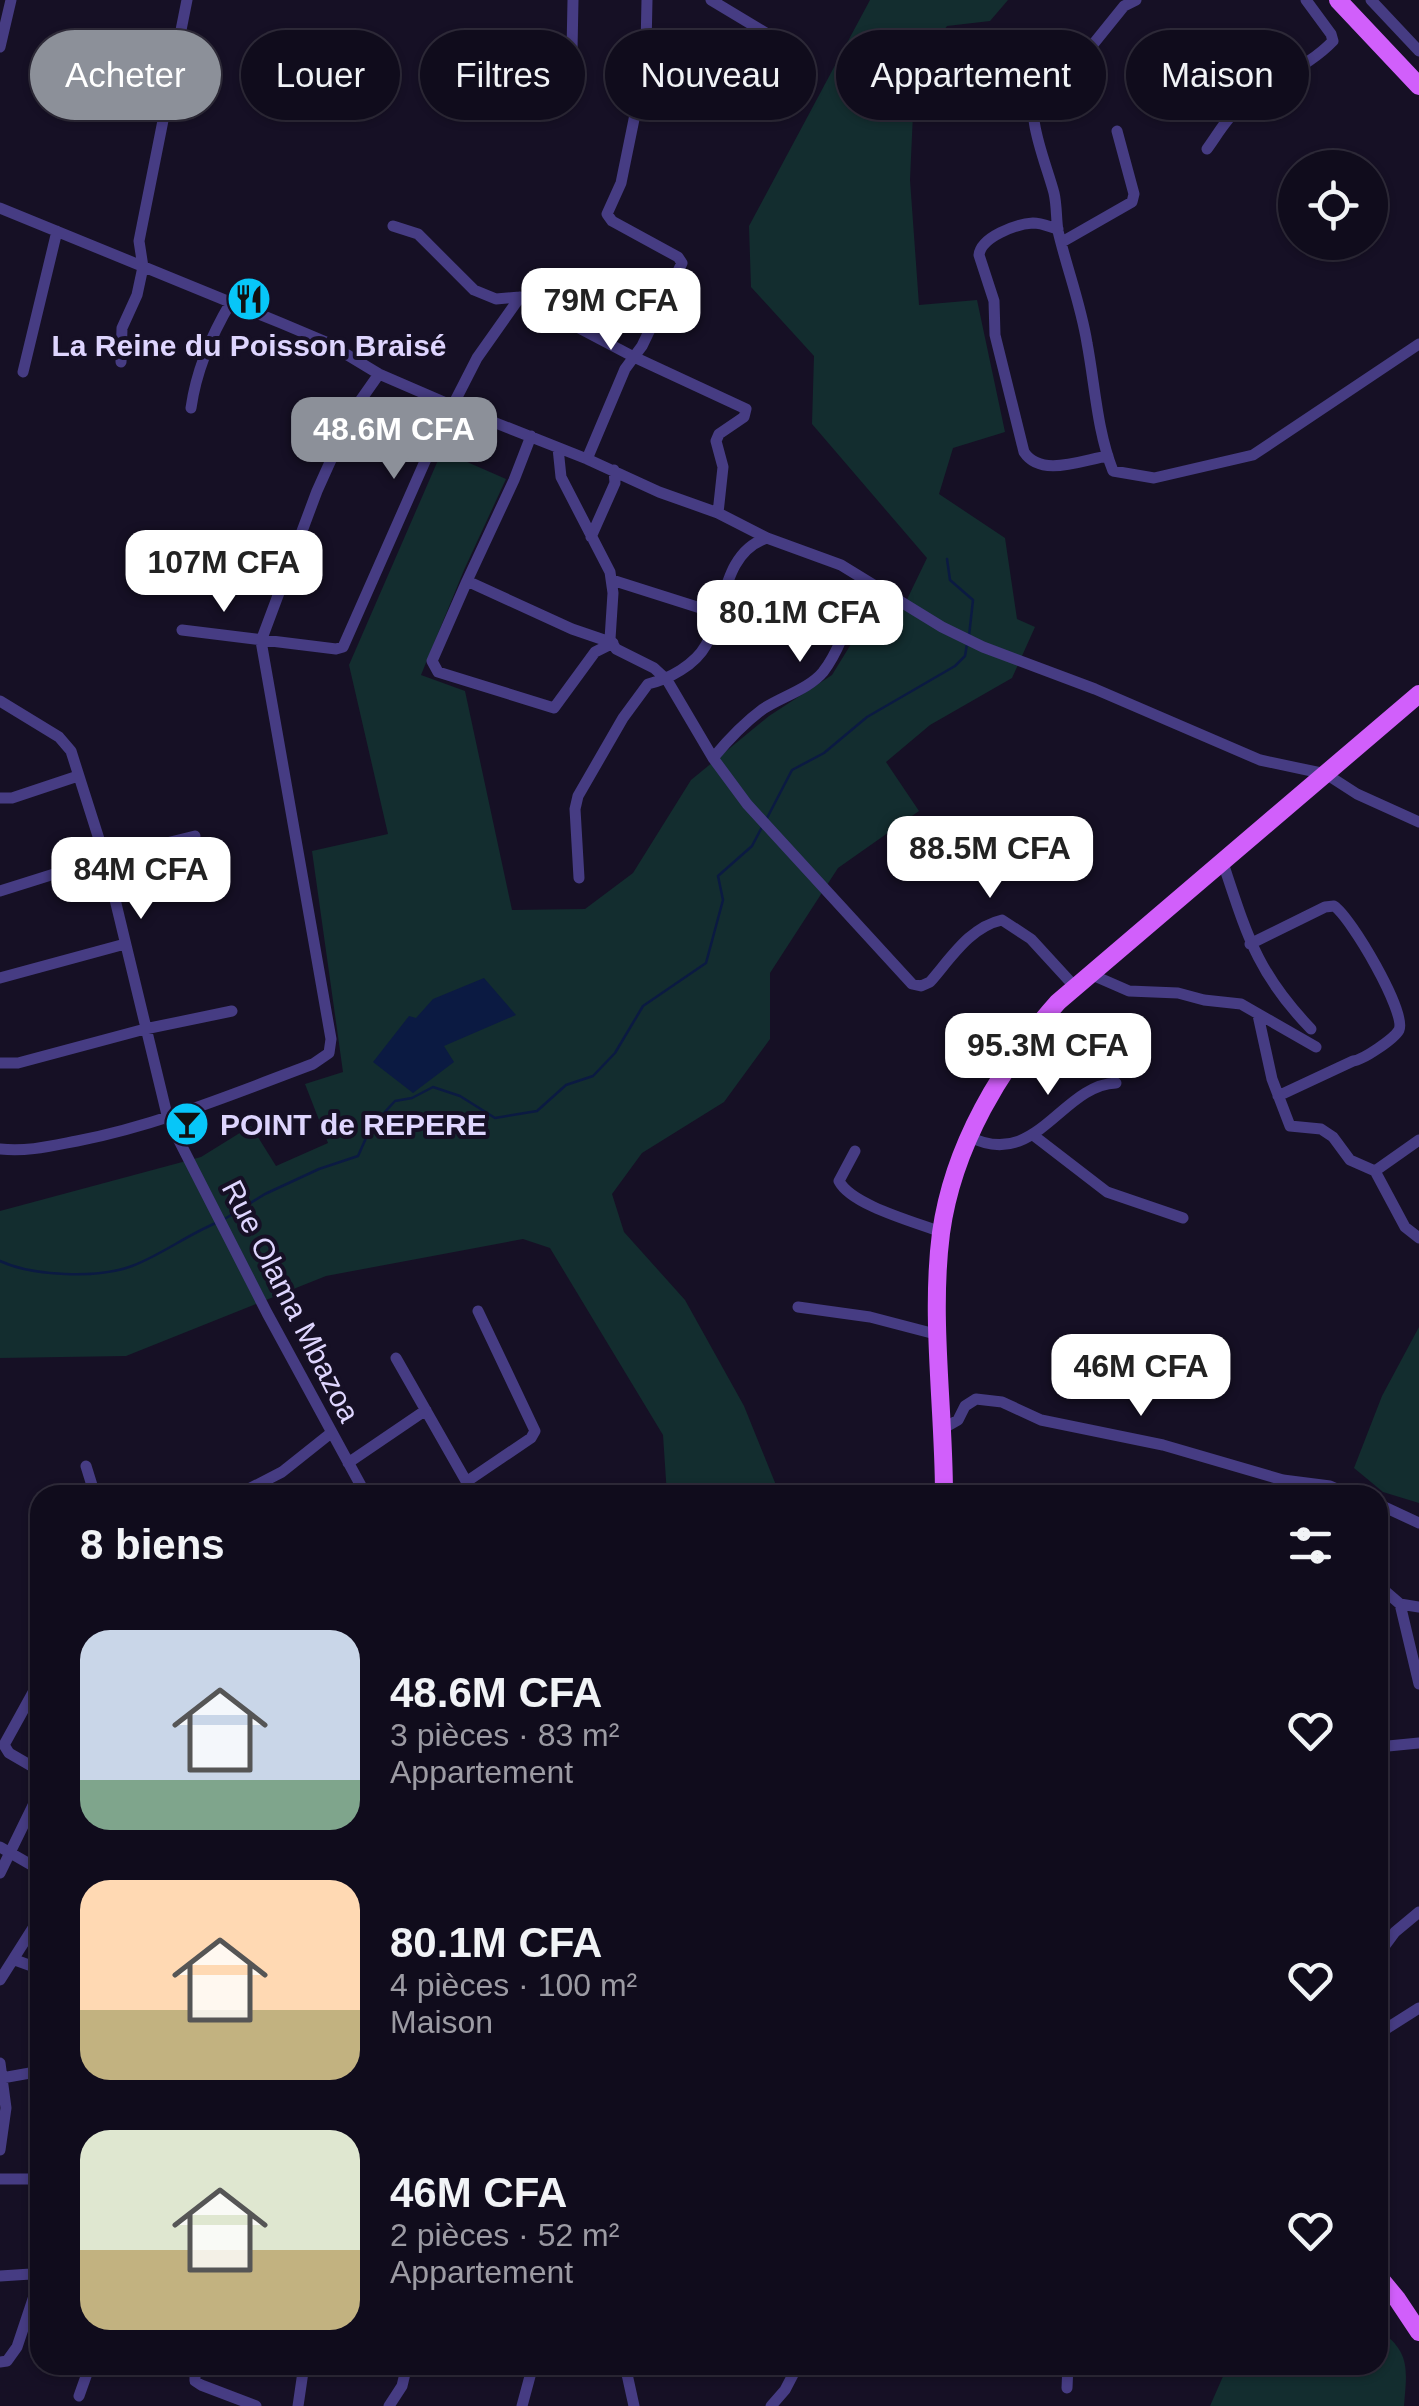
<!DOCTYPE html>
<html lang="fr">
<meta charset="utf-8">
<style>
body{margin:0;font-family:Helvetica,sans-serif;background:#1e1a29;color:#f1f3f6;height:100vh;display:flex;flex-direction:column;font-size:38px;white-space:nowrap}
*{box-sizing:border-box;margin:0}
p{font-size:32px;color:#9c9ba3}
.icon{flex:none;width:55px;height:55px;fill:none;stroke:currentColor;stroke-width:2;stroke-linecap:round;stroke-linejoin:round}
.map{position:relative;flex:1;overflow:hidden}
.drawer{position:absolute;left:30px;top:1485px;width:1358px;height:890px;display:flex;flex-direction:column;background:#100c1c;border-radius:30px;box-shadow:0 2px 8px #0004,0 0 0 2px #302c3b}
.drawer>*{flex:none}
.banner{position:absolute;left:30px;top:30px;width:1360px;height:90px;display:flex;gap:20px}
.tools{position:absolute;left:1278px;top:150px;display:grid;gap:20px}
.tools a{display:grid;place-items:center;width:110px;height:110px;border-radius:50%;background:#100c1c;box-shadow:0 2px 8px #0004,0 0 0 2px #302c3b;font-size:50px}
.price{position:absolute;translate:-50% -85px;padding:0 22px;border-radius:20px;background:#fff;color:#222;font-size:32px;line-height:65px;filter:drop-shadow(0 2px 5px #0008)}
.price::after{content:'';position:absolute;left:50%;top:60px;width:30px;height:22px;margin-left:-15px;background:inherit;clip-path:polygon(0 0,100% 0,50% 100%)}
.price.active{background:#8c9099;color:#fff}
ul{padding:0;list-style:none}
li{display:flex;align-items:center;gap:30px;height:250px;padding:0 50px}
li span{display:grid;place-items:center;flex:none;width:280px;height:200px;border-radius:30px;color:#555}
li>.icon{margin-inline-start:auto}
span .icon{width:120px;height:120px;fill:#fffc;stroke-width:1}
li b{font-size:42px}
h2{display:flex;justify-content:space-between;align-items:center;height:120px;padding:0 50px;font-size:42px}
.tag{padding:0 35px;border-radius:45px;background:#100c1c;box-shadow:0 2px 8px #0004,0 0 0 2px #302c3b;font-size:35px;line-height:90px}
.tag.active{background:#8c9099;color:#fff}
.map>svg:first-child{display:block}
.green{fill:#132d2f}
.water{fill:#0b1a42}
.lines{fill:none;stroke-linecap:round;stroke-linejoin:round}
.stream{stroke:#0b1a42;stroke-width:2.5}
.minor{stroke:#463c83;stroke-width:11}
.primary{stroke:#d15ffb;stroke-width:18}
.labels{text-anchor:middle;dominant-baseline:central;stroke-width:8;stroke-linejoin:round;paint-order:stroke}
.poi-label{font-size:30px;font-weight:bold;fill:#ded5fe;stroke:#161025}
.street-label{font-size:30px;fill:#ded5fe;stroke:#161025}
</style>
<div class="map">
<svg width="1419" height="2406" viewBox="0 0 1419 2406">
<rect width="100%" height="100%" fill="#161025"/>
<path class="green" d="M 870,0 L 1008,0 L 990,21 L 947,26 L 915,69 L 910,180 L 919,305 L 977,300 L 1005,432 L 953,448 L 939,494 L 1005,538 L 1017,619 L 1035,627 L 1012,678 L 930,725 L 886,762 L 919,811 L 838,868 L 770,973 L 770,1039 L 724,1102 L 642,1153 L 612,1194 L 624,1232 L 685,1300 L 744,1406 L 780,1495 L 667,1495 L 663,1435 L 550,1248 L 523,1239 L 326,1276 L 126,1356 L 0,1358 L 0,1211 L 201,1157 L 251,1126 L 276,1166 L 328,1143 L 305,1084 L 343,1072 L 312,851 L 388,834 L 349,665 L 442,451 L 506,479 L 464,570 L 421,675 L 465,691 L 512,910 L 585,909 L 633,873 L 691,780 L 769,716 L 832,675 L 875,605 L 899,616 L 927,558 L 812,424 L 814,356 L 751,287 L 749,226 Z
M 1419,1327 L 1419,1503 L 1383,1492 L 1354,1468 L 1382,1396 Z
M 1378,2329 C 1411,2352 1407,2369 1404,2406 L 1210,2406 L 1228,2365 L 1378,2365 Z"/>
<path class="water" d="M 484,978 L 516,1015 L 444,1046 L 454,1062 L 413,1093 L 373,1062 L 409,1016 L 416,1018 L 433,999 Z"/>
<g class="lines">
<path class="stream" d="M 947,559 L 950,580 L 973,600 L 969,636
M 766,820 L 792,770 L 824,753 L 867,717 L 955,666 L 965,656 L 967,644
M 223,1220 L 265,1194 L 319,1169 L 358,1156 L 371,1127 L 395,1101 L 412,1098 L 433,1087 L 460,1096 L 495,1118 L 537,1111 L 566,1085 L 593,1076 L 615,1053 L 643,1006 L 706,963 L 723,900 L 718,876 L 752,846 L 762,827
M 0,1261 C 32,1276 98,1279 132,1266 C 161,1255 187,1235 216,1223"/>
<path class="minor" d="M 711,0 L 784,44
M 1136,0 L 1124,6 L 1082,58 L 1039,81 C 1022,111 1046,162 1054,193 C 1057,206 1056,219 1058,231 C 1067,269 1081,305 1087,343 C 1095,385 1097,431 1113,471 L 1154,478 L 1253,455 L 1419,344
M 1371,0 L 1419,51
M 0,47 L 11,0
M 646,47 L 674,53 L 743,115
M 571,101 L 573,0
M 1207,149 C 1218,134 1227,117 1242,105 C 1270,81 1307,68 1333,41 L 1331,34 L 1306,0
M 0,208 L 281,323 L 326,342 L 379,374 L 453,406 L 587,459 L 659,492 L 718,513 L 767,538 L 841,565 L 942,627 L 983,647 L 1095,689 L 1260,760 L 1326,774 L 1357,794 L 1419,822
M 393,226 L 418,234 L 474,290 L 496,299 L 520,297 L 634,357 L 746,409 L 744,417 L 719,434 L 716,441 L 723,467 L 718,513
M 1058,229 C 1050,227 1042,223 1033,223 C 1016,224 981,237 979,255 L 994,301 L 995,335 L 1024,452 C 1041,478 1082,460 1108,456
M 1062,242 L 1132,202 L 1134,194 L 1117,131
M 121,362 L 122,328 L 137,295 L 143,267 L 139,241 L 187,0
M 23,372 L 57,231
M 191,408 C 196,372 212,334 231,302
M 558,448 L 561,477 L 610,572 L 613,593 L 610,639 L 616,649 L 654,668 L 667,680 L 713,758 L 747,804 L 912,984 L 921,986 L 930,982 C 951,958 970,927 1002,920 L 1031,939 L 1075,987
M 587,459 L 625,369 L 642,346 L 682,263 L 678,257 L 612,221 L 607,214 L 621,183 L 641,85 L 646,47 L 647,0
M 591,537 L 615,483 L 614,470
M 612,580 L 716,613
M 467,581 L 572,629 L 613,643 L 595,652 L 554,708 L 438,672 L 432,661 Z
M 467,581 L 514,480 L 531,436
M 182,630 L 336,649 L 343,647 L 430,450 L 477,358 L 520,297
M 0,701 L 59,737 L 71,751 L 105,858 L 168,1119 L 267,1313 L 366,1495
M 713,758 C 728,740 744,723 763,709 C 781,697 809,689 823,672 C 851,636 839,608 891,593
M 0,798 L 12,798 L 78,776
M 1223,863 C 1247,935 1257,973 1311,1029
M 579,878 L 575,809 L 578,796 L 623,718 L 648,684 C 669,679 695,665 706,645 C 725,612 722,552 767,538
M 0,891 L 105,858 L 195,836
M 1250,944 L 1325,907 L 1334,906 C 1351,917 1407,1013 1399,1030 C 1394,1039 1363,1060 1353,1061 L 1278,1096
M 1090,974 L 1129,991 L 1178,993 L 1204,1000 L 1241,1004 L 1316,1047
M 0,978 L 125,944
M 1258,1015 L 1272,1079 L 1290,1126 L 1321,1129 L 1333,1137 L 1350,1160 L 1375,1171 L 1405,1227 L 1419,1238
M 0,1063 L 18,1063 L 145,1029 L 232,1011
M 1033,1135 L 1107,1192 L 1183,1218
M 968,1136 C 1036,1172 1061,1085 1116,1083
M 0,1149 C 27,1152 51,1146 77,1141 C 159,1125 235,1093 313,1064 L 329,1053 L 331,1039 L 261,641 L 317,491 L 353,411 L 379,374
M 855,1151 L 839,1181 C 851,1205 915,1222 941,1232
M 1375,1171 L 1419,1140
M 798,1307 L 870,1317 L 939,1335
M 396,1358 L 474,1495
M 944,1428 L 958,1420 L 965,1406 L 976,1399 L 1002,1402 L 1041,1420 L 1163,1445 L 1283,1480 L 1330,1486 L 1351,1495
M 348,1463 L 426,1410
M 86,1466 L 95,1495
M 466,1482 L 531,1438 L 535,1431 L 478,1311
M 237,1495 L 282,1472 L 331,1433
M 1378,1504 L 1419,1523
M 1378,1585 L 1400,1604 L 1419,1607
M 1400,1604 L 1419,1684
M 40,1686 L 36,1687 L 4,1745 L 9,1753 L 40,1771
M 1378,1747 L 1419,1743
M 0,1847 L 40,1870
M 0,1873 L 40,1791
M 1378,1955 L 1395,1932 L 1419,1912
M 15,1960 L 40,1969
M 0,1980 L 40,1917
M 1378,2034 L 1419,2008
M 0,2063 L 6,2108 L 0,2150
M 2,2078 L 30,2073 L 40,2076
M 0,2179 L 40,2179
M 0,2276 L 31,2274 L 40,2267
M 0,2362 L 7,2361 L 17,2347 L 40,2278
M 195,2365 L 195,2381 L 201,2385 L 256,2406
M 625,2365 L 634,2406
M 1067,2388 L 1068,2365
M 79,2396 L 90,2365
M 298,2406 L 304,2365
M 389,2406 L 402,2386 L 407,2365
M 522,2406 L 533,2365
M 771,2406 L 785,2390 L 798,2365"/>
<path class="primary" d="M 1338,0 L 1419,86
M 944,1495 C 944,1409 930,1318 941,1233 C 953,1146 1001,1066 1058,1002 L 1419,694
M 1378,2276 L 1397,2299 L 1419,2332"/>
</g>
<defs>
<symbol id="restaurant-disc" viewBox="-11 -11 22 22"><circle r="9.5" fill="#07c6f8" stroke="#161025"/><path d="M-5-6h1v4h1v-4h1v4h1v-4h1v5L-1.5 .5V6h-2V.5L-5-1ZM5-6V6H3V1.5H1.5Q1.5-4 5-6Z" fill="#111"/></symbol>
<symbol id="bar-disc" viewBox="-11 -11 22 22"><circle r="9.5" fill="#07c6f8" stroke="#161025"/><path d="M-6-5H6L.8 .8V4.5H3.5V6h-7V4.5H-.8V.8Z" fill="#111"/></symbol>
</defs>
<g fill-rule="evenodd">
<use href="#restaurant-disc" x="224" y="274" width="50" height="50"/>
<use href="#bar-disc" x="162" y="1099" width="50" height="50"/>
</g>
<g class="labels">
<g class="poi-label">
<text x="249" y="345">La Reine du Poisson Braisé</text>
<text x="220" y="1124" text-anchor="start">POINT de REPERE</text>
</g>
<g class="street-label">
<text transform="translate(291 1301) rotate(63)">Rue Olama Mbazoa</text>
</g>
</g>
</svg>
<div class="tools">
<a><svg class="icon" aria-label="locate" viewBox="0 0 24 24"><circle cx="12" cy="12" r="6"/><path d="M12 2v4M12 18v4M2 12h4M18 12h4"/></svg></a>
</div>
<b class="price" style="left:611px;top:353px">79M CFA</b>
<b class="price active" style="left:394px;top:482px">48.6M CFA</b>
<b class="price" style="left:224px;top:615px">107M CFA</b>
<b class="price" style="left:800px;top:665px">80.1M CFA</b>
<b class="price" style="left:990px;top:901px">88.5M CFA</b>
<b class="price" style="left:141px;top:922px">84M CFA</b>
<b class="price" style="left:1048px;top:1098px">95.3M CFA</b>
<b class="price" style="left:1141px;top:1419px">46M CFA</b>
<div class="banner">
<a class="tag active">Acheter</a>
<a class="tag">Louer</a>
<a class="tag">Filtres</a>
<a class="tag">Nouveau</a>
<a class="tag">Appartement</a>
<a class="tag">Maison</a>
</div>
<section class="drawer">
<h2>8 biens<svg class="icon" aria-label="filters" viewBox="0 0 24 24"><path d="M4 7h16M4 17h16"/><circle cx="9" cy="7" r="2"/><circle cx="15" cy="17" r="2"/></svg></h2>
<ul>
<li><span style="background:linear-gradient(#c9d6e8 75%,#7fa58c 0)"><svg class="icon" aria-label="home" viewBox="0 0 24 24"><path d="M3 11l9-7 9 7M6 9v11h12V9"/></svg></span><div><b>48.6M CFA</b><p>3 pièces · 83 m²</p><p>Appartement</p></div><svg class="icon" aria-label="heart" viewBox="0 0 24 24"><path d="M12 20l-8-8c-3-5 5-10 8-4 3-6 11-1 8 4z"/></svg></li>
<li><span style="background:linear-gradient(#ffd9b3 65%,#c2b280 0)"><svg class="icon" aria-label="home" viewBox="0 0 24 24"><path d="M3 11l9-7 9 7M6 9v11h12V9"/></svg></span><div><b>80.1M CFA</b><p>4 pièces · 100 m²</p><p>Maison</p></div><svg class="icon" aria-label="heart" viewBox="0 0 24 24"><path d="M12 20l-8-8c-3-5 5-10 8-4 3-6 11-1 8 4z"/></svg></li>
<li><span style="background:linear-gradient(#dfe7d0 60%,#c2b280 0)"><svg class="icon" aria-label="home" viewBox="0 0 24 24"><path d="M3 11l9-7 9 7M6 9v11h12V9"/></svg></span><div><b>46M CFA</b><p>2 pièces · 52 m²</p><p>Appartement</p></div><svg class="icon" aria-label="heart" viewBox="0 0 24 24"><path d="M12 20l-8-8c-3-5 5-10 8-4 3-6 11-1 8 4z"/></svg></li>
</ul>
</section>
</div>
